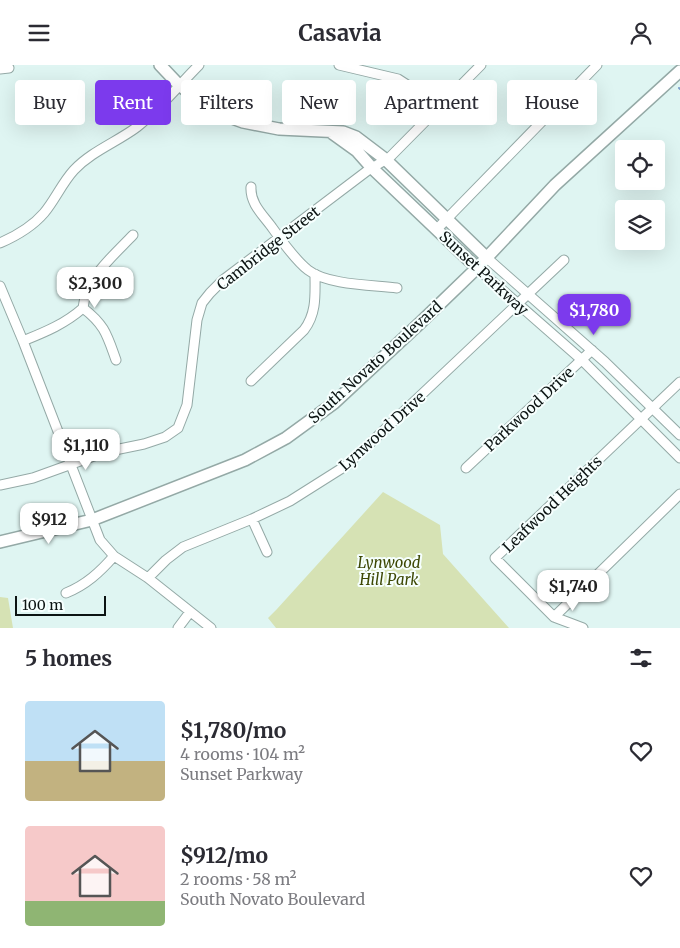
<!DOCTYPE html>
<meta charset="utf-8">
<style>
body{margin:0;font-family:Merriweather,serif;background:#f2f2f3;color:#2b2b33;height:100vh;display:flex;flex-direction:column;font-size:19px;white-space:nowrap}
*{box-sizing:border-box;margin:0}
p{font-size:16px;color:#7c7c81}
.icon{flex:none;width:28px;height:28px;fill:none;stroke:currentColor;stroke-width:2;stroke-linecap:round;stroke-linejoin:round}
.map{position:relative;height:563px;overflow:hidden}
.side{display:flex;flex-direction:column;background:#fff;flex:1}
.side>*{flex:none}
.banner{position:absolute;left:15px;top:15px;width:650px;height:45px;display:flex;gap:10px}
.buttons{position:absolute;left:615px;top:75px;display:grid;gap:10px}
.buttons a{display:grid;place-items:center;width:50px;height:50px;border-radius:5px;background:#fff;box-shadow:0 5px 20px #0002;font-size:25px}
.scale{position:absolute;left:15px;bottom:12px;width:91px;box-sizing:border-box;padding-left:5px;border:2px solid #0c1413;border-top:0;font-size:14px;line-height:18px;white-space:nowrap;color:#0c1413;-webkit-text-stroke:4px #f6fffe;paint-order:stroke}
.price{position:absolute;translate:-50% -42px;padding:0 11px;border-radius:10px;background:#fff;color:#222;font-size:16px;line-height:32px;filter:drop-shadow(0 1px 2px #0008)}
.price::after{content:'';position:absolute;left:50%;top:30px;width:15px;height:11px;margin-left:-8px;background:inherit;clip-path:polygon(0 0,100% 0,50% 100%)}
.price.on{background:#7c3aed;color:#fff}
ul{padding:0;list-style:none}
li{display:flex;align-items:center;gap:15px;height:125px;padding:0 25px}
li span{display:grid;place-items:center;flex:none;width:140px;height:100px;border-radius:5px;color:#555}
li>.icon{margin-inline-start:auto}
span .icon{width:60px;height:60px;fill:#fffc;stroke-width:1}
li b{font-size:21px}
h2{display:flex;justify-content:space-between;align-items:center;height:60px;padding:0 25px;font-size:21px}
.chip{padding:0 18px;border-radius:5px;background:#fff;box-shadow:0 5px 20px #0002;font-size:18px;line-height:45px}
.chip.on{background:#7c3aed;color:#fff}
header{display:flex;justify-content:space-between;align-items:center;height:65px;padding:0 25px;background:#fff;font-size:22px;font-weight:700}
.map>svg:first-child{display:block}
.green{fill:#d6e2b4}
.lines{fill:none;stroke-linecap:round;stroke-linejoin:round}
.stream{stroke:#7b9dcb;stroke-width:2}
.minor-casing{stroke:#94a9a6;stroke-width:11}
.major-casing{stroke:#94a9a6;stroke-width:14}
.minor{stroke:#fff;stroke-width:9}
.major{stroke:#fff;stroke-width:11}
.labels{text-anchor:middle;dominant-baseline:central;stroke-width:4;stroke-linejoin:round;paint-order:stroke}
.street-label{font-size:15px;fill:#0c1413;stroke:#f6fffe}
.park-label{font-size:15px;font-style:italic;fill:#3d4804;stroke:#f6fffe}
</style>
<header><svg class="icon" aria-label="menu" viewBox="0 0 24 24"><path d="M4 6h16M4 12h16M4 18h16"/></svg>Casavia<svg class="icon" aria-label="person" viewBox="0 0 24 24"><circle cx="12" cy="8" r="4"/><path d="M4 21q1-7 8-7t8 7"/></svg></header>
<div class="map">
<svg width="680" height="563" viewBox="0 0 680 563">
<rect width="100%" height="100%" fill="#dff5f2"/>
<path class="green" d="M 383,427 L 440,460 L 443,489 L 509,563 L 276,563 L 268,553 L 277,544 Z
M 0,532 L 8,533 L 13,563 L 0,563 Z"/>
<g class="lines">
<path class="stream" d="M 679,23 L 680,24"/>
<defs>
<path id="minor" d="M 339,0 L 398,14 L 412,23 L 434,46
M 0,4 L 9,3
M 251,122 C 250,138 262,149 271,161 C 281,175 295,195 308,205 C 327,220 373,220 397,223
M 437,164 L 597,0
M 0,178 C 16,171 32,162 44,148 C 55,135 62,118 74,105 C 92,86 117,77 137,62 C 160,44 178,21 199,0
M 487,193 L 605,297 L 680,370
M 477,203 L 582,295 L 680,393
M 0,221 L 23,276 L 100,475 L 114,491 L 148,513 L 211,563
M 83,243 C 105,260 107,270 116,295
M 23,276 C 45,267 65,259 83,243 C 86,213 113,191 133,170
M 251,316 L 304,265 C 317,248 315,229 315,209
M 466,403 L 592,285
M 0,420 L 33,413 L 105,387 L 144,379 L 165,372 L 178,363 L 187,340 L 197,255 L 202,238 L 210,228 L 223,215 L 367,106 L 390,92 L 481,0
M 252,454 L 267,487
M 148,513 L 166,495 L 183,482 L 252,454 L 290,436 L 347,400 L 564,195
M 66,528 C 86,520 100,507 114,491
M 554,552 L 680,429
M 178,563 L 190,547
M 583,563 L 554,552 L 495,493 L 680,317"/>
<path id="major" d="M 160,0 L 179,20 L 213,46 L 243,57 L 279,64 L 343,67 L 356,72 L 385,94 L 487,193
M 332,68 L 357,86 L 372,103 L 477,203
M 0,477 L 92,455 L 245,395 L 286,373 L 334,338 L 419,259 L 477,203 L 555,120 L 680,6"/>
</defs>
<use href="#minor" class="minor-casing"/>
<use href="#major" class="major-casing"/>
<use href="#minor" class="minor"/>
<use href="#major" class="major"/>
</g>
<g class="labels">
<g class="street-label">
<text transform="translate(268 183) rotate(-38)">Cambridge Street</text>
<text transform="translate(484 208) rotate(43)">Sunset Parkway</text>
<text transform="translate(375 297) rotate(-42)">South Novato Boulevard</text>
<text transform="translate(529 344) rotate(-43)">Parkwood Drive</text>
<text transform="translate(382 366) rotate(-42)">Lynwood Drive</text>
<text transform="translate(552 439) rotate(-44)">Leafwood Heights</text>
</g>
<g class="park-label">
<text x="389" y="497">Lynwood<tspan x="389" dy="17">Hill Park</tspan></text>
</g>
</g>
</svg>
<div class="buttons">
<a><svg class="icon" aria-label="locate" viewBox="0 0 24 24"><circle cx="12" cy="12" r="6"/><path d="M12 2v4M12 18v4M2 12h4M18 12h4"/></svg></a>
<a><svg class="icon" aria-label="layers" viewBox="0 0 24 24"><path d="M12 4l9 5-9 5-9-5zM3 14l9 5 9-5"/></svg></a>
</div>
<div class="scale">100 m</div>
<b class="price" style="left:95px;top:244px">$2,300</b>
<b class="price on" style="left:594px;top:271px">$1,780</b>
<b class="price" style="left:86px;top:406px">$1,110</b>
<b class="price" style="left:49px;top:480px">$912</b>
<b class="price" style="left:573px;top:547px">$1,740</b>
<div class="banner">
<a class="chip">Buy</a>
<a class="chip on">Rent</a>
<a class="chip">Filters</a>
<a class="chip">New</a>
<a class="chip">Apartment</a>
<a class="chip">House</a>
</div>
</div>
<section class="side">
<h2>5 homes<svg class="icon" aria-label="filters" viewBox="0 0 24 24"><path d="M4 7h16M4 17h16"/><circle cx="9" cy="7" r="2"/><circle cx="15" cy="17" r="2"/></svg></h2>
<ul>
<li><span style="background:linear-gradient(#bfe0f5 60%,#c2b280 0)"><svg class="icon" aria-label="home" viewBox="0 0 24 24"><path d="M3 11l9-7 9 7M6 9v11h12V9"/></svg></span><div><b>$1,780/mo</b><p>4 rooms · 104 m²</p><p>Sunset Parkway</p></div><svg class="icon" aria-label="heart" viewBox="0 0 24 24"><path d="M12 20l-8-8c-3-5 5-10 8-4 3-6 11-1 8 4z"/></svg></li>
<li><span style="background:linear-gradient(#f6c9c9 75%,#8fb573 0)"><svg class="icon" aria-label="home" viewBox="0 0 24 24"><path d="M3 11l9-7 9 7M6 9v11h12V9"/></svg></span><div><b>$912/mo</b><p>2 rooms · 58 m²</p><p>South Novato Boulevard</p></div><svg class="icon" aria-label="heart" viewBox="0 0 24 24"><path d="M12 20l-8-8c-3-5 5-10 8-4 3-6 11-1 8 4z"/></svg></li>
</ul>
</section>
